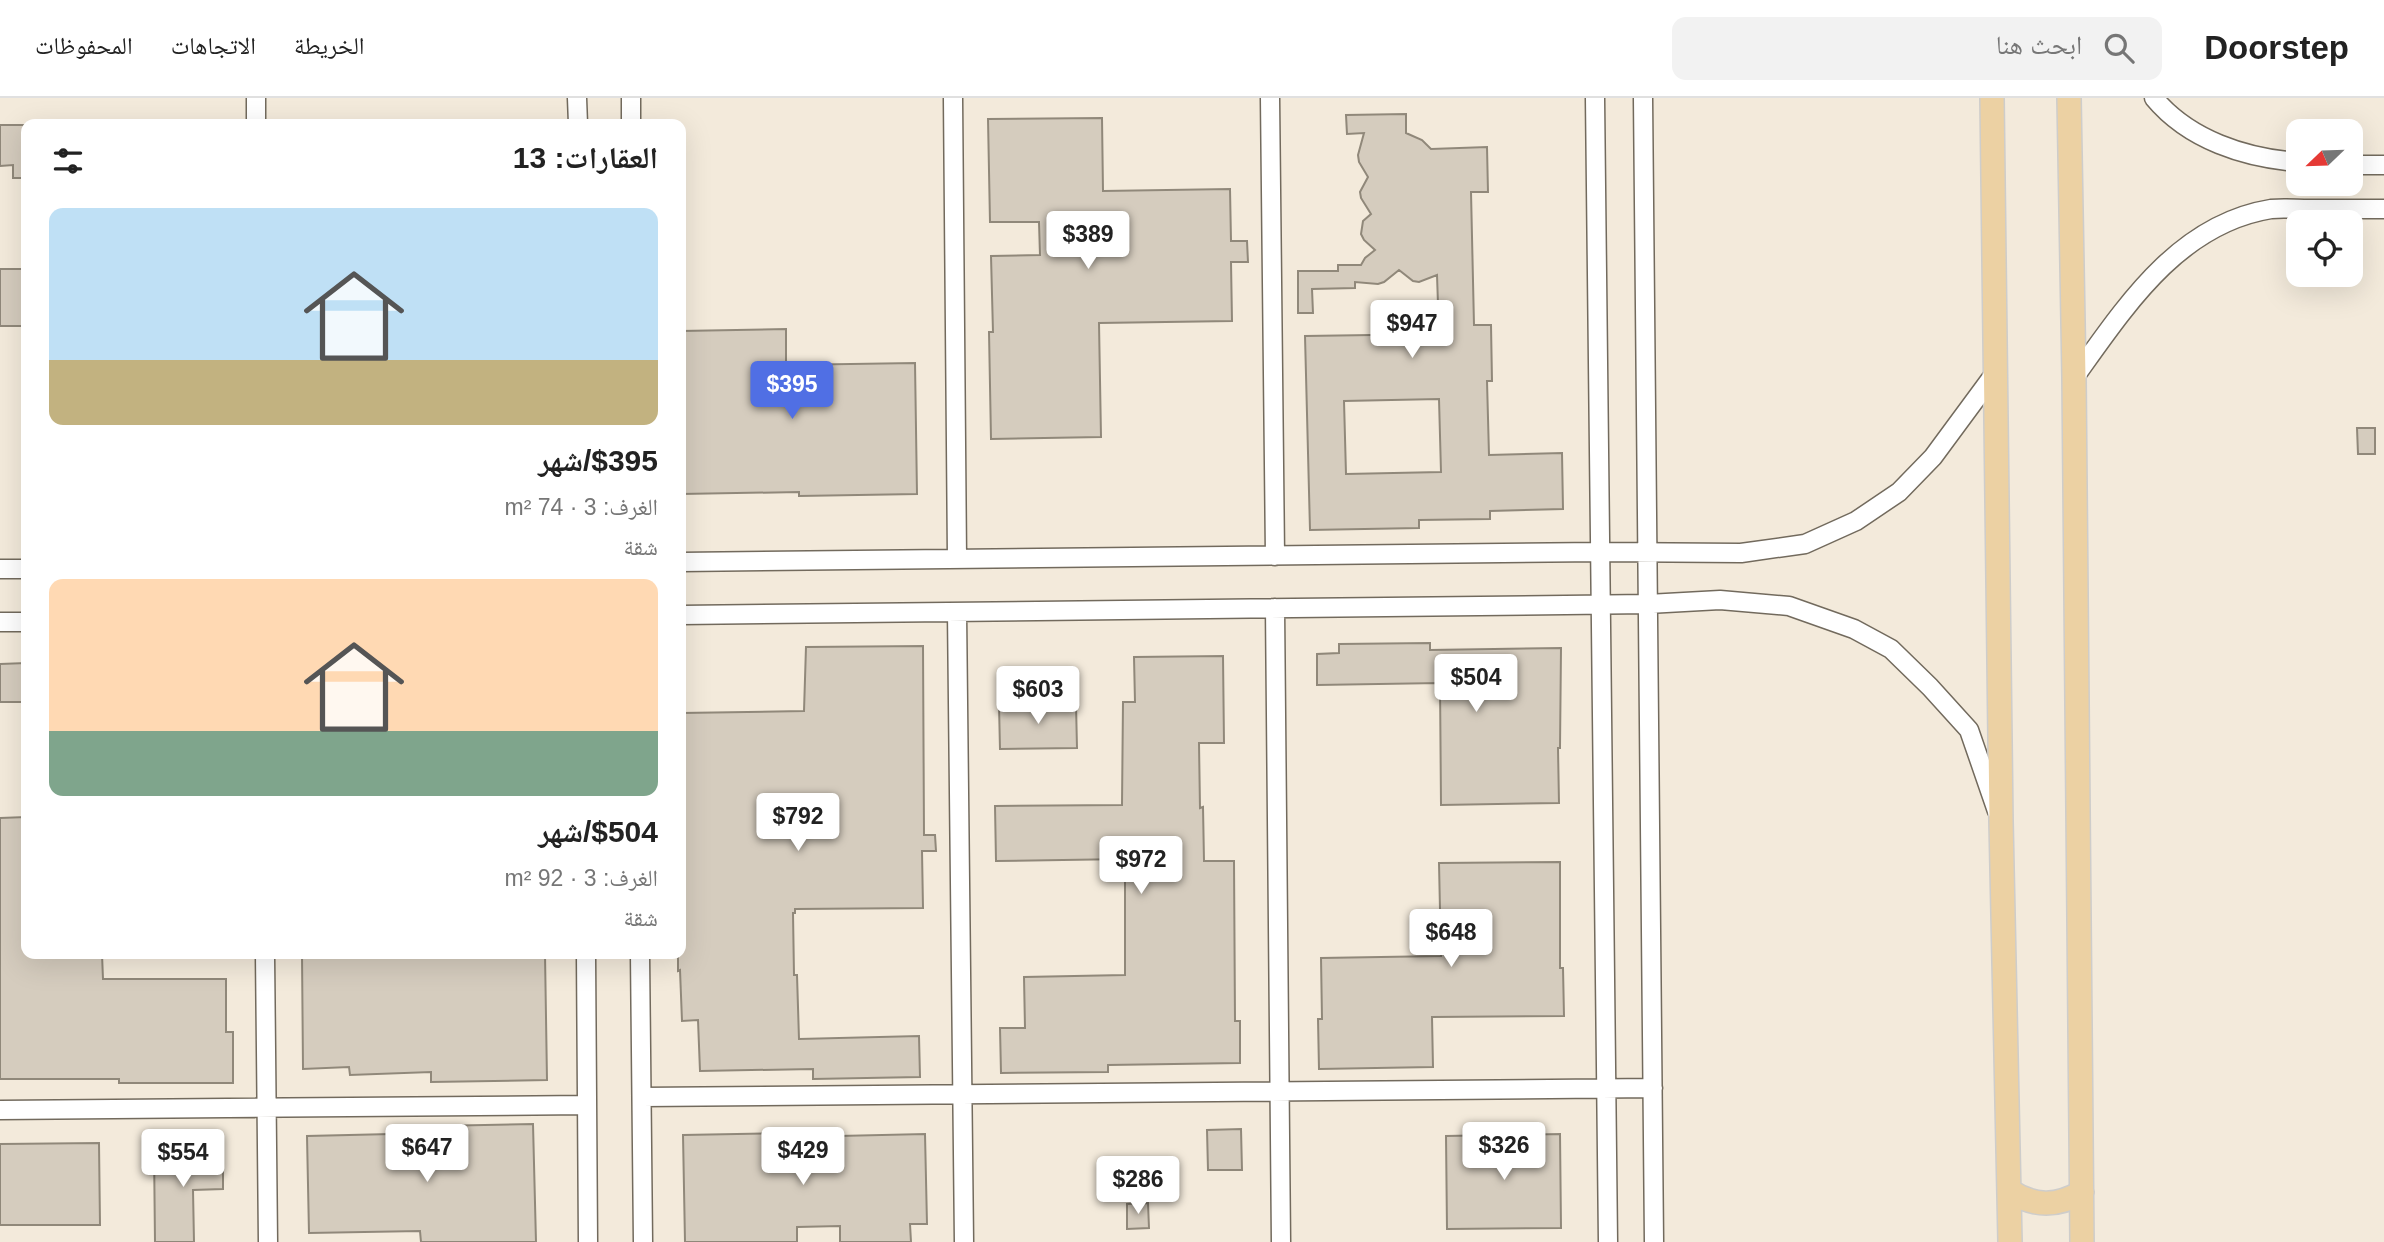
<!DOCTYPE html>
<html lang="ar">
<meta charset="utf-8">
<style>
body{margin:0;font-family:Arial,"Noto Naskh Arabic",sans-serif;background:#f2f2f2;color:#222;direction:rtl;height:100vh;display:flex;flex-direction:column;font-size:26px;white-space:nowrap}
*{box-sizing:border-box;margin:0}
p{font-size:23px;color:#767676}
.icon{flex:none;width:38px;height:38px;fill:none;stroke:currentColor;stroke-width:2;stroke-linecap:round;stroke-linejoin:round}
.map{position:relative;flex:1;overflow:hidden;direction:ltr}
.sheet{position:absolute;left:21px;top:21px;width:665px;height:840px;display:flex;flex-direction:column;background:#fff;border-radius:14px;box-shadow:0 7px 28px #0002;direction:rtl}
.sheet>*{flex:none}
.needle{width:46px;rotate:247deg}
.fabs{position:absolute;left:2286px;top:21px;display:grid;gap:14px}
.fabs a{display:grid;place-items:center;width:77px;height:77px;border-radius:14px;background:#fff;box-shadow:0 7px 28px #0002;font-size:35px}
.price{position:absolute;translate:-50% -60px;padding:0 16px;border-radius:7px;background:#fff;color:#222;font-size:23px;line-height:46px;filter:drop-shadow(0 2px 4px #0008)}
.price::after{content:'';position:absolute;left:50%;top:42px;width:21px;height:16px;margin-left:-10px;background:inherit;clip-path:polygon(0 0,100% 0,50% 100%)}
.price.selected{background:#506fe4;color:#fff}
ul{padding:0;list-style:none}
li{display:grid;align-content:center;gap:14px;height:371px;padding:0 28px}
li span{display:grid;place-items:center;height:217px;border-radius:14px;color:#555}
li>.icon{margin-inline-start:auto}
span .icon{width:126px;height:126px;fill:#fffc;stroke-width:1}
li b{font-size:30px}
h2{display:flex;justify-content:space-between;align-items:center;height:84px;padding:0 28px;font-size:30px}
header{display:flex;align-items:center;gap:42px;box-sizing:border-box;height:98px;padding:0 35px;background:#fff;border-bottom:2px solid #e0e0e0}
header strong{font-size:33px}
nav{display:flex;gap:38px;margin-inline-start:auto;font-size:24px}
.search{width:490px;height:63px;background:#f2f2f2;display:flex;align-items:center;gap:18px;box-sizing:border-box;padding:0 24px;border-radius:14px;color:#767676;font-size:26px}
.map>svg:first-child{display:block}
.building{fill:#d5ccbe;stroke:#90887a;stroke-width:2;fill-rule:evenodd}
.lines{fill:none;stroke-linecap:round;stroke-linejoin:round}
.minor-casing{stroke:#726a5d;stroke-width:21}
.major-casing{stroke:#cecdcb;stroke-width:26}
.minor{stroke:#fff;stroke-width:18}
.major{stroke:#ecd1a3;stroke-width:23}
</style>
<header>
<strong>Doorstep</strong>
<div class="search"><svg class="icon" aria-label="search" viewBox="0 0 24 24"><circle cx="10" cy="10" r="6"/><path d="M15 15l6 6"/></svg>ابحث هنا</div>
<nav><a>الخريطة</a><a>الاتجاهات</a><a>المحفوظات</a></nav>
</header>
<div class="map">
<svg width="2384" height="1144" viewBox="0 0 2384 1144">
<rect width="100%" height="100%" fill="#f3eadb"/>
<path class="building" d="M 1406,16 L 1406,35 L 1422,42 L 1431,51 L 1487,49 L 1488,94 L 1471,94 L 1474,227 L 1491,227 L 1492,283 L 1487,283 L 1489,357 L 1562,355 L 1563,411 L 1490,413 L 1490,421 L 1419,422 L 1419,430 L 1310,432 L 1305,238 L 1439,236 L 1437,177 L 1419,184 L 1413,183 L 1399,172 L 1384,184 L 1378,186 L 1355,184 L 1355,190 L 1312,191 L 1313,215 L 1298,215 L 1298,173 L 1338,173 L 1338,167 L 1361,167 L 1365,160 L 1375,152 L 1364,142 L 1361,136 L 1363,123 L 1371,116 L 1361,100 L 1360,94 L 1368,79 L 1359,64 L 1358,57 L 1364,35 L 1347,36 L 1346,17 ZM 1439,301 L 1441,374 L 1346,376 L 1344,303 Z
M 1102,20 L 1103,93 L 1230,91 L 1231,143 L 1247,143 L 1248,164 L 1231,164 L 1232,223 L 1099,225 L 1101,339 L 991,341 L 989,234 L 993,234 L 991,158 L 1040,157 L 1039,124 L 990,124 L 988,21 Z
M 0,27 L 26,27 L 26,80 L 13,80 L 13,67 L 0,68 Z
M 0,171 L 26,171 L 26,228 L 0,228 Z
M 786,231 L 786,267 L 915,265 L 917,396 L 799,398 L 799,394 L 681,396 L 681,233 Z
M 2357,330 L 2375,330 L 2375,356 L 2358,356 Z
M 1430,545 L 1430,552 L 1561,550 L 1560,650 L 1558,650 L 1559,705 L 1441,707 L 1440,585 L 1317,587 L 1317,556 L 1339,555 L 1339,546 Z
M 923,548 L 924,737 L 935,737 L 936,753 L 922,753 L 923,810 L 795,811 L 795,815 L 793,815 L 794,877 L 797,877 L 799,941 L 919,938 L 920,979 L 813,981 L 813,971 L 700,973 L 698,922 L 682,923 L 680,872 L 678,873 L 678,856 L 681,856 L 681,615 L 804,613 L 806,549 Z
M 1223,558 L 1224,645 L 1199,645 L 1200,710 L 1203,709 L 1204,763 L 1234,763 L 1235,923 L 1240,923 L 1240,965 L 1108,967 L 1108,974 L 1001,975 L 1000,930 L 1025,930 L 1024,879 L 1125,877 L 1125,761 L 996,763 L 995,708 L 1122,707 L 1123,604 L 1135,604 L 1134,559 Z
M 26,565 L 26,604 L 0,604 L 0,566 Z
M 1076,606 L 1077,650 L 1000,651 L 999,607 Z
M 26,719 L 26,856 L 102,856 L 103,881 L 226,881 L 226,934 L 233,934 L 233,985 L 119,985 L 119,981 L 0,981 L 0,720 Z
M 1560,764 L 1560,870 L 1563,870 L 1564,918 L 1432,919 L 1433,969 L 1319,971 L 1318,921 L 1322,921 L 1321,860 L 1441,858 L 1439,765 Z
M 302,856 L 545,856 L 547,982 L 431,984 L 431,974 L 350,977 L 349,969 L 303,971 Z
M 533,1026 L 536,1144 L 421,1144 L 420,1133 L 309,1135 L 307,1038 L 434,1035 L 434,1028 Z
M 1241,1031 L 1242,1072 L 1208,1072 L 1207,1032 Z
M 795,1035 L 795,1039 L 925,1036 L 927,1126 L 910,1126 L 911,1144 L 840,1144 L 840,1128 L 797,1129 L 797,1144 L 685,1144 L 683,1037 Z
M 1560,1036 L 1561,1130 L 1447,1131 L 1446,1038 Z
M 99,1045 L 100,1127 L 0,1127 L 0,1046 Z
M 223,1050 L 223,1091 L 193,1092 L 194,1144 L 155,1144 L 154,1051 Z
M 1148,1105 L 1149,1130 L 1127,1131 L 1127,1106 Z"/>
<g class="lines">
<defs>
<path id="minor" d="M 256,0 L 256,26
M 577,0 L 578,26
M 631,0 L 631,26
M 953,0 L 957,461
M 1270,0 L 1275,458
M 1595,0 L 1608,1144
M 1643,0 L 1654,1144
M 2154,0 C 2189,42 2245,60 2298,64
M 2350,67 L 2384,67
M 2074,280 C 2125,209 2178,126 2271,111 C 2283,110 2297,111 2309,111 C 2334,111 2359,111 2384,111
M 681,464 L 1600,454 L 1741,455 L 1805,446 L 1856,423 L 1899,394 L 1933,359 L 1995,275
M 0,471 L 26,471
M 1275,510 L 1281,1144
M 957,514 L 964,1144
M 681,517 L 1648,506 L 1720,502 L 1789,508 L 1854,531 L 1891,551 L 1930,589 L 1969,632 L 1997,713
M 0,524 L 26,524
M 265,856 L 268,1144
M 586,856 L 588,1144
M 640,856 L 643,1144
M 642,999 L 1653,990
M 0,1012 L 587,1007"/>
<path id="major" d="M 1992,0 L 2001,723 L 2010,1144
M 2069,0 L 2074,280 L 2082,1144
M 2010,1093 C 2034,1109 2057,1109 2082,1094"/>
</defs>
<use href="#minor" class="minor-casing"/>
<use href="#major" class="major-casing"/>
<use href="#minor" class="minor"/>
<use href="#major" class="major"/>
</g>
</svg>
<div class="fabs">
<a><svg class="needle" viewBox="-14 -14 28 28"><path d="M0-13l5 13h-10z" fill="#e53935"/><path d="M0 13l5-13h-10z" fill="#767676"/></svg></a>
<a><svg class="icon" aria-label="locate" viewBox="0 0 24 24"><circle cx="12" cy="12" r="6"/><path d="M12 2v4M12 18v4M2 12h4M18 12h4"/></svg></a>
</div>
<b class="price" style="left:1088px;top:173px">$389</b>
<b class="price" style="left:1412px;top:262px">$947</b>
<b class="price selected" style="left:792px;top:323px">$395</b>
<b class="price" style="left:1476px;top:616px">$504</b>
<b class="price" style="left:1038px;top:628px">$603</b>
<b class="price" style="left:798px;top:755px">$792</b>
<b class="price" style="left:1141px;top:798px">$972</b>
<b class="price" style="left:1451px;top:871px">$648</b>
<b class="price" style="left:1504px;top:1084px">$326</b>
<b class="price" style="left:427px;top:1086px">$647</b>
<b class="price" style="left:803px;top:1089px">$429</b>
<b class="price" style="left:183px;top:1091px">$554</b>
<b class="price" style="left:1138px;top:1118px">$286</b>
<section class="sheet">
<h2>العقارات: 13<svg class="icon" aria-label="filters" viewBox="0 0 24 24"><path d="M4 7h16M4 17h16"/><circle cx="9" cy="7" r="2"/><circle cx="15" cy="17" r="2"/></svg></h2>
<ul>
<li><span style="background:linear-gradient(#bfe0f5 70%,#c2b280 0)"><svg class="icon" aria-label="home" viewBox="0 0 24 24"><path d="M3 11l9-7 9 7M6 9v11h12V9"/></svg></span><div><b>$395/شهر</b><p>الغرف: 3 · 74 m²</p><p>شقة</p></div></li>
<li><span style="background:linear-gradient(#ffd9b3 70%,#7fa58c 0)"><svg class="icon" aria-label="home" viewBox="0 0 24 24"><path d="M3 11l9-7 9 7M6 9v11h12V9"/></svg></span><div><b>$504/شهر</b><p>الغرف: 3 · 92 m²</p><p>شقة</p></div></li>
</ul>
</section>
</div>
